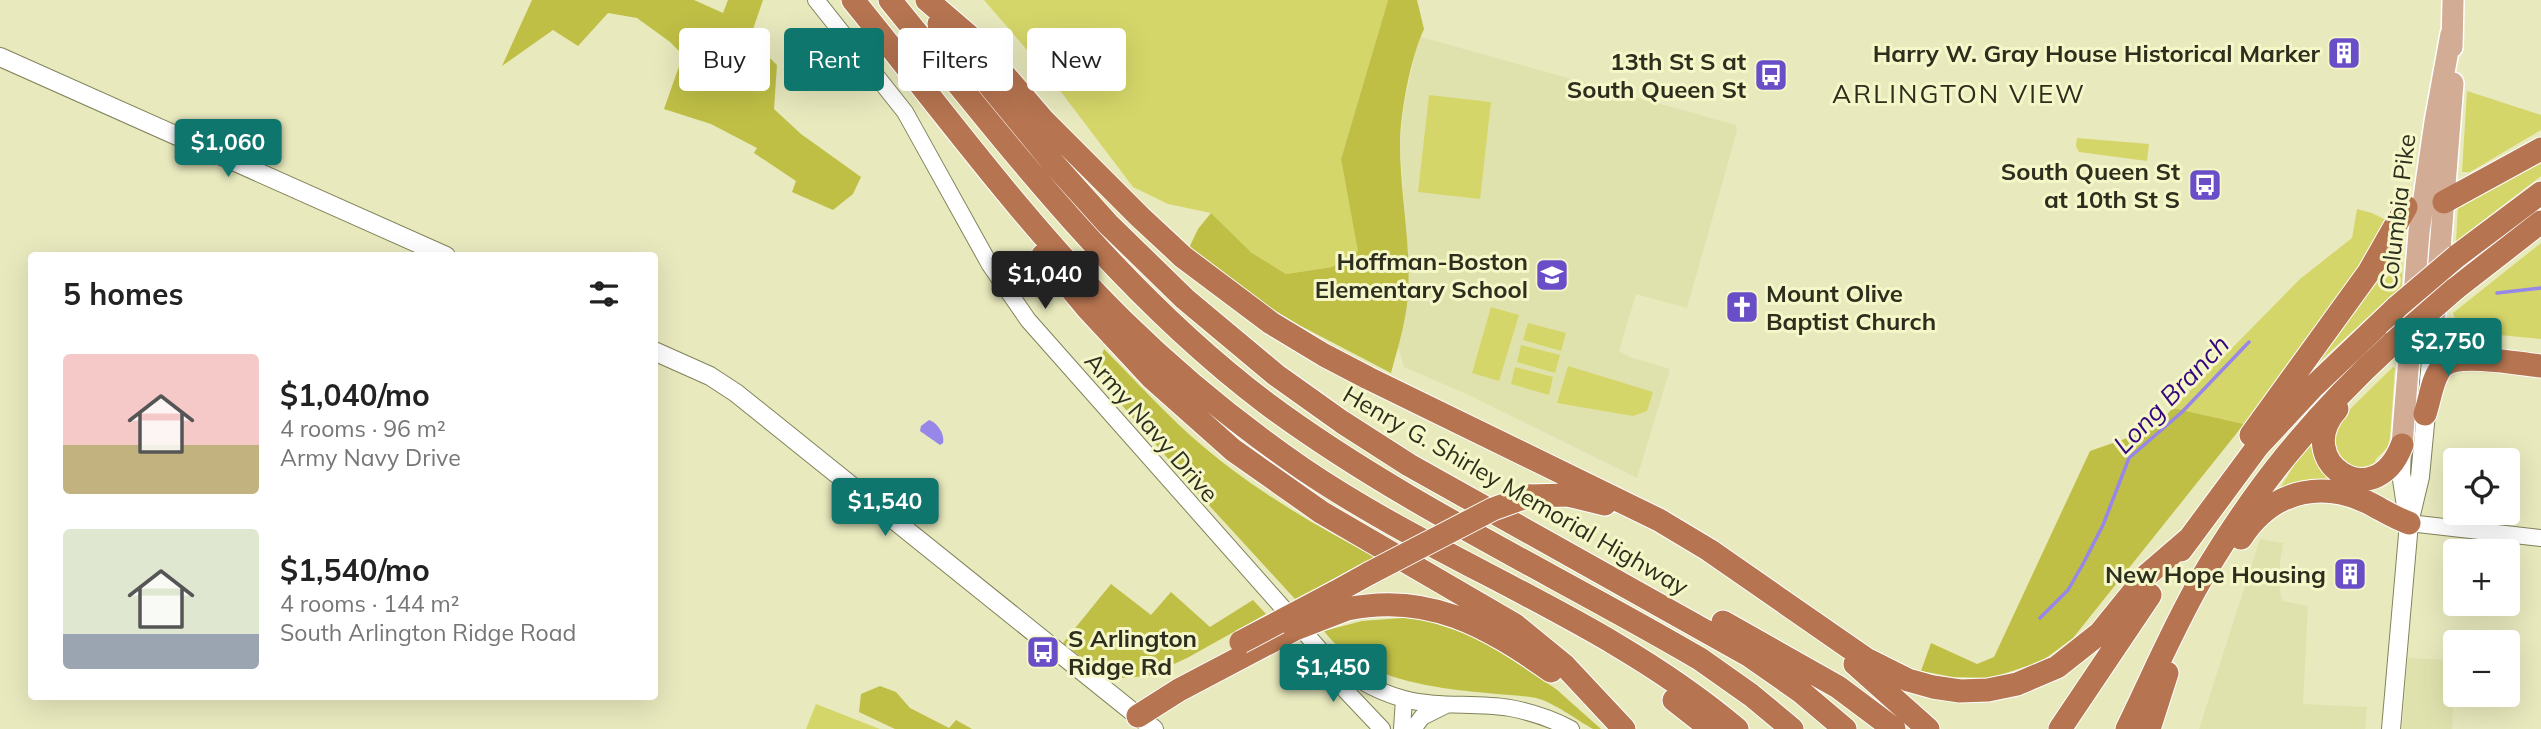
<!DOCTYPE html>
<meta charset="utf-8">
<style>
body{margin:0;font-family:Mulish,sans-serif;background:#f6f6f6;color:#222;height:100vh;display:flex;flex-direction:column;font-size:26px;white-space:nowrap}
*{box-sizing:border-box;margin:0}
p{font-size:23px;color:#767676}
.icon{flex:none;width:38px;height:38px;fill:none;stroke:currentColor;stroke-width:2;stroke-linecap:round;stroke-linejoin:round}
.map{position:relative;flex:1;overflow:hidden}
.drawer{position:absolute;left:28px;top:252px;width:630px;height:448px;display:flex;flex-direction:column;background:#fff;border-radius:7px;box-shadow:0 7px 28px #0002}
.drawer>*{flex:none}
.top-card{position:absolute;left:679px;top:28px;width:665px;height:63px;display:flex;gap:14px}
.tools{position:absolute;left:2443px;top:448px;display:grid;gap:14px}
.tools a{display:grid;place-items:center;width:77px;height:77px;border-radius:7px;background:#fff;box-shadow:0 7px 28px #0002;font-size:35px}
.price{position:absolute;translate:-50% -60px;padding:0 16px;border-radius:7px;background:#0f766e;color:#fff;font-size:23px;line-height:46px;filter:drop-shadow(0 2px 4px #0008)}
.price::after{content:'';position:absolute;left:50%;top:42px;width:21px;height:16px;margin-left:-10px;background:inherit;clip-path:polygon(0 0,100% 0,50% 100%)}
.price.selected{background:#222;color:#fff}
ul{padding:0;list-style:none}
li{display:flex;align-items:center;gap:21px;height:175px;padding:0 35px}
li span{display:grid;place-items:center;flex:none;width:196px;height:140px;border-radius:7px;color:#555}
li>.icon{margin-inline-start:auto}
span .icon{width:84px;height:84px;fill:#fffc;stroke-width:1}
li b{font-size:30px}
h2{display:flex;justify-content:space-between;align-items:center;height:84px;padding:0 35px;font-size:30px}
.pill{padding:0 24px;border-radius:7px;background:#fff;box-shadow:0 7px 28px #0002;font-size:24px;line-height:63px}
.pill.selected{background:#0f766e;color:#fff}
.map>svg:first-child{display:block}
.built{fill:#e0e2ae}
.green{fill:#d5d669}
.forest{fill:#bfbf46}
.water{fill:#9687e8}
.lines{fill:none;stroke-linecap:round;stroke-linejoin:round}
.stream{stroke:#9687e8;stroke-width:3.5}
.tertiary-casing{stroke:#82835a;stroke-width:18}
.secondary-casing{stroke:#82835a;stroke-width:20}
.primary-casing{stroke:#fff;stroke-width:24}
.motorway-casing{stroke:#fff;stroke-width:25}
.tertiary{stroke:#fff;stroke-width:16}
.secondary{stroke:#fff;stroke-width:18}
.primary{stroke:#d3ac96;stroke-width:21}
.motorway{stroke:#b67450;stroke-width:23}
.motorway-bridge-casing{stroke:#fff;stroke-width:25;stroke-linecap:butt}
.motorway-bridge{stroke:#b67450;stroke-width:23}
.labels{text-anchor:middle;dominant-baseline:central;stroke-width:6;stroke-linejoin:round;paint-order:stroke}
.poi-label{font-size:24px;font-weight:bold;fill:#2d2e1d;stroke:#f5f7c9;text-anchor:end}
.street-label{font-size:24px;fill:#2d2e1d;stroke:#f5f7c9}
.neighbourhood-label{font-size:26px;letter-spacing:2px;fill:#2d2e1d;stroke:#f5f7c9}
.water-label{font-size:26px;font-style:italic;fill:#36057f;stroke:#f5f7c9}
</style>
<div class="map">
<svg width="2541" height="729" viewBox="0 0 2541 729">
<rect width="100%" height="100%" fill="#e8e9bd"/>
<path class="built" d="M 1421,37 L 1736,125 L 1737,131 L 1687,308 L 1636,294 L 1619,351 L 1630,357 L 1670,369 L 1637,478 L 1471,396 L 1404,367 L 1398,347 L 1407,305 L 1408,257 L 1400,143 L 1404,105 L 1417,44 Z
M 2260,539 L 2283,543 L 2278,579 L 2282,601 L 2308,606 L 2303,704 L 2367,707 L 2365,729 L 2199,729 Z
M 2408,658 L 2455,660 L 2452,729 L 2402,729 Z"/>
<path class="green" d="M 984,0 L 1388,0 L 1341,159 L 1359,251 L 1332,267 L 1286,274 L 1252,253 L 1211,213 L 1168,204 L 1133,187 L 1046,72 Z
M 2467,91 L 2541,115 L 2541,130 L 2470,172 L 2462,172 Z
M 1429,95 L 1491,102 L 1480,199 L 1418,192 Z
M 2077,138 L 2149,144 L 2147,161 L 2079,152 L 2076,146 Z
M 2541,162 L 2541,176 L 2456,241 L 2458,207 Z
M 2357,209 L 2372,213 L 2386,220 L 2380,236 L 2307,340 L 2244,424 L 2173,408 L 2300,279 L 2352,238 Z
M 2403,238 L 2402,286 L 2319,362 L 2316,359 Z
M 2541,243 L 2541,339 L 2458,331 L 2453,313 Z
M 1491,307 L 1519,315 L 1499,381 L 1472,373 Z
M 1528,323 L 1566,333 L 1561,351 L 1523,340 Z
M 1521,345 L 1560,355 L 1555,373 L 1517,362 Z
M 1568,366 L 1653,392 L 1647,411 L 1633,416 L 1557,403 Z
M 1515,367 L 1553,377 L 1549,395 L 1511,384 Z
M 2393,367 L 2395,368 L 2390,438 L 2387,448 L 2375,460 L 2377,466 C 2358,472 2348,464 2334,453 L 2337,422 Z
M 2318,436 L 2342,483 L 2279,490 L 2299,457 Z
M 816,704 L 872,726 L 880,729 L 806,729 Z"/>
<path class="forest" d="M 532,0 L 694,0 L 723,13 L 728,0 L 763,0 L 750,38 L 777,65 L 774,109 L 801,134 L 861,177 L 853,194 L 833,210 L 792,192 L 796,181 L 754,153 L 757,148 L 711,124 L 664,109 L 683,55 L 670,42 L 637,18 L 608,13 L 578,46 L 553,30 L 502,66 Z
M 1388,0 L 1417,0 L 1424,29 C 1411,56 1400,113 1400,144 C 1400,198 1413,251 1407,305 C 1404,328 1397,351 1391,373 L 1301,326 L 1247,294 L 1188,250 L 1198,229 L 1211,213 L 1252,253 L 1286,274 L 1332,267 L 1358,251 L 1341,159 Z
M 1104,349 C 1133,378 1161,409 1191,436 C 1246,485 1310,523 1375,557 L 1295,599 L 1195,490 L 1115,397 L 1098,365 Z
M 2173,408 L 2244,424 L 2073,638 L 2042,661 L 1991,678 L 1953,677 L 1921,671 L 1931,643 L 1977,664 L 1994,657 L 2090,451 L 2153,429 Z
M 1111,584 L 1151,615 L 1171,592 L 1210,627 L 1253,600 L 1266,614 L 1187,658 L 1148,676 L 1109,679 L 1063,643 Z
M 1415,617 L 1480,638 L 1556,689 L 1601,729 L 1593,729 C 1577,720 1553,702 1536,698 C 1520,695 1503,695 1487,693 C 1431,688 1360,679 1324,631 L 1362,621 Z
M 880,686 L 896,692 L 910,708 L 949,728 L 956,720 L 972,729 L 895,729 L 859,712 L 861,694 Z"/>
<path class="water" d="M 929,420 C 938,423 945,435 943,443 L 940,445 L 920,431 L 921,426 Z"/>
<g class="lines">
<path class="stream" d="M 2497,293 L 2541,288
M 2040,618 L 2068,590 L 2083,564 L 2103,525 L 2129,458 L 2182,412 L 2249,342"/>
<defs>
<path id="tertiary" d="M 816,0 L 905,112 L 990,265 L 1028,320 L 1321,651 C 1346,673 1371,690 1404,699 C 1438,708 1475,702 1510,708 C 1531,712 1552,719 1571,729
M 2409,523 L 2541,538
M 1330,665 L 1346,691 L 1382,729
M 1402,729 L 1404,699
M 1413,729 L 1422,717 L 1446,705"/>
<path id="secondary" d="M 0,57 L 446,256
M 654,351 L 710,376 L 736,393 L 1154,729
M 2402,447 L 2401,473 L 2407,513
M 2391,729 L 2409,523 L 2420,477 L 2433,339"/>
<path id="primary" d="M 2452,47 L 2453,0
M 2433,339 L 2453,83
M 2402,445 L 2419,232 L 2435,122 L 2451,34"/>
<path id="motorway" d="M 853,0 C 941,108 1024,223 1123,321 C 1178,375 1239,425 1303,469 C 1443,564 1607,619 1737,729
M 890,0 C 1006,142 1118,291 1266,403 C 1399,502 1557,575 1700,659 L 1751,695 L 1792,729
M 927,0 L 976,42 L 1044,121 L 1140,217 L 1183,257 L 1271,323 L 1324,355 L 1368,378 L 1659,520 L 1709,550 L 1866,659 L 1908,680 L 1933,687 L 1960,691 L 1988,690 L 2017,684 L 2057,667 L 2100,633 L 2147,575 L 2190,538
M 939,24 L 1054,164 L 1108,224 L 1185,299 L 1276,375 L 1342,422 L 1409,465 L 1750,656 L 1800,691 L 1845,729
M 2444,202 L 2541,149
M 1043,255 L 1087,308 L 1152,378 L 1233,450 L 1321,512 L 1515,625 L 1565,666 L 1624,729
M 2457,256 L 2541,193
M 2455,289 L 2541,222
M 2433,339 L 2482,347
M 2337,409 C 2291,460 2374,518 2402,445
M 2425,414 C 2430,400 2432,378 2442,367 C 2456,351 2520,364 2541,366
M 2251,435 L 2369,272 L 2406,207
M 1529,496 L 1568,495 L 1605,504
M 2241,538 C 2274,487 2328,478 2380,509 C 2389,514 2398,519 2409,523
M 2181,550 L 2258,446 L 2313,387 L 2397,307
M 1334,593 L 1370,573
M 1347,609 C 1428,592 1487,626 1551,671
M 1723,622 L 1838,687 L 1894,729
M 1855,664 L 1928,729
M 1674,700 L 1711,729
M 1138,716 L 1179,690 L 1295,629
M 2060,729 L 2150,595
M 2127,729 C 2151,680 2173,628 2200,581 C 2255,487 2314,415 2394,342
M 2149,729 L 2167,673"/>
</defs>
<use href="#tertiary" class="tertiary-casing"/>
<use href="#secondary" class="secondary-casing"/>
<use href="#primary" class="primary-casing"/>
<use href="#motorway" class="motorway-casing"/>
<use href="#tertiary" class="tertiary"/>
<use href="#secondary" class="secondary"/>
<use href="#primary" class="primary"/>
<use href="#motorway" class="motorway"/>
<defs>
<path id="motorway-bridge" d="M 2397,307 L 2457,256
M 2394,342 L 2455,289
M 1370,573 L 1493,509 L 1529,496
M 1295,629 L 1347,609
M 1241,642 L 1334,593"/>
</defs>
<use href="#motorway-bridge" class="motorway-bridge-casing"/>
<use href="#motorway-bridge" class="motorway-bridge"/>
</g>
<defs>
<symbol id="building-square" viewBox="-11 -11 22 22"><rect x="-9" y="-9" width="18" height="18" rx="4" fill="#6a4ec8" stroke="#f5f7c9"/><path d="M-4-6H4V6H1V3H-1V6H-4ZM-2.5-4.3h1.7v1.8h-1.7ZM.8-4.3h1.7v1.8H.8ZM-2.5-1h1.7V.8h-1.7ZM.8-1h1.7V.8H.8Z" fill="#fff"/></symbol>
<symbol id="bus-square" viewBox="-11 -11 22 22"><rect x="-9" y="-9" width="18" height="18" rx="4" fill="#6a4ec8" stroke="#f5f7c9"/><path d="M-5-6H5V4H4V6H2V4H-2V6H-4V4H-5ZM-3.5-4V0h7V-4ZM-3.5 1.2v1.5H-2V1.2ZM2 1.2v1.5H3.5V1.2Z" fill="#fff"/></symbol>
<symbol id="school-square" viewBox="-11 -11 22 22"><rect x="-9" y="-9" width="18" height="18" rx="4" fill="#6a4ec8" stroke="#f5f7c9"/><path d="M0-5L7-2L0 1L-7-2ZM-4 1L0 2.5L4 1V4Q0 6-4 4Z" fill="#fff"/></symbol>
<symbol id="church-square" viewBox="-11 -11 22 22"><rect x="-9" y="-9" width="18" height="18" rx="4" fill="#6a4ec8" stroke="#f5f7c9"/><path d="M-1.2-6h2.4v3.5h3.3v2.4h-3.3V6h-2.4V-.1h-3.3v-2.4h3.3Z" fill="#fff"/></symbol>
</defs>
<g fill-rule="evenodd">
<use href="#building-square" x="2325" y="34" width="38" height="38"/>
<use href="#bus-square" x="1752" y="56" width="38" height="38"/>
<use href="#bus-square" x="2186" y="166" width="38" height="38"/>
<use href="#school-square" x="1533" y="256" width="38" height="38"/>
<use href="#church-square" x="1723" y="288" width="38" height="38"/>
<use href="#building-square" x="2331" y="555" width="38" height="38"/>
<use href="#bus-square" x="1024" y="633" width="38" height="38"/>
</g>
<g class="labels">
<g class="poi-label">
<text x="2320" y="53">Harry W. Gray House Historical Marker</text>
<text x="1746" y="61">13th St S at<tspan x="1746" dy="28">South Queen St</tspan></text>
<text x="2180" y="171">South Queen St<tspan x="2180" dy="28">at 10th St S</tspan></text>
<text x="1528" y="261">Hoffman-Boston<tspan x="1528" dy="28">Elementary School</tspan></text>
<text x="1766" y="293" text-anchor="start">Mount Olive<tspan x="1766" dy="28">Baptist Church</tspan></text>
<text x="2326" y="574">New Hope Housing</text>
<text x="1068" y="638" text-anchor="start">S Arlington<tspan x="1068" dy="28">Ridge Rd</tspan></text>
</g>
<g class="street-label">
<text transform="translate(2397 212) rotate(-83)">Columbia Pike</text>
<text transform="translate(1152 427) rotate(49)">Army Navy Drive</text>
<text transform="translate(1516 490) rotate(30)">Henry G. Shirley Memorial Highway</text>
</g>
<g class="neighbourhood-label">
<text x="1959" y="93">ARLINGTON VIEW</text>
</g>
<g class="water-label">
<text transform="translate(2171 394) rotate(-46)">Long Branch</text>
</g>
</g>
</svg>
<div class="tools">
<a><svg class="icon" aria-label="locate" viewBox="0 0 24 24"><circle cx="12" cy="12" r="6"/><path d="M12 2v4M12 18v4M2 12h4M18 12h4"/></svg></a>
<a>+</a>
<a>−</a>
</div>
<b class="price" style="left:228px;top:179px">$1,060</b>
<b class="price selected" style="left:1045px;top:311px">$1,040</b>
<b class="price" style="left:2448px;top:378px">$2,750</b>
<b class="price" style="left:885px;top:538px">$1,540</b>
<b class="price" style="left:1333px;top:704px">$1,450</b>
<div class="top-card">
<a class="pill">Buy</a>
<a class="pill selected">Rent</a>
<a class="pill">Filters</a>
<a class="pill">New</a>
</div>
<section class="drawer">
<h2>5 homes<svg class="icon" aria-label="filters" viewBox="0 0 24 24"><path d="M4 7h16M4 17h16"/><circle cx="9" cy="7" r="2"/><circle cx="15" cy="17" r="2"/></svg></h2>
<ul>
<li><span style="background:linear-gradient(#f6c9c9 65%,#c2b280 0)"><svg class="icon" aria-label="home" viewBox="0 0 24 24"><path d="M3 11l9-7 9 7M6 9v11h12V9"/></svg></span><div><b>$1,040/mo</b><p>4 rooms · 96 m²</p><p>Army Navy Drive</p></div></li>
<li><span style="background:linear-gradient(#dfe7d0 75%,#9aa5b1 0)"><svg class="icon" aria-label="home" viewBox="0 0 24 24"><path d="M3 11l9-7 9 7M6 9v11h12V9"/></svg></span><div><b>$1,540/mo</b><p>4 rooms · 144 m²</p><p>South Arlington Ridge Road</p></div></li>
</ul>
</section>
</div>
